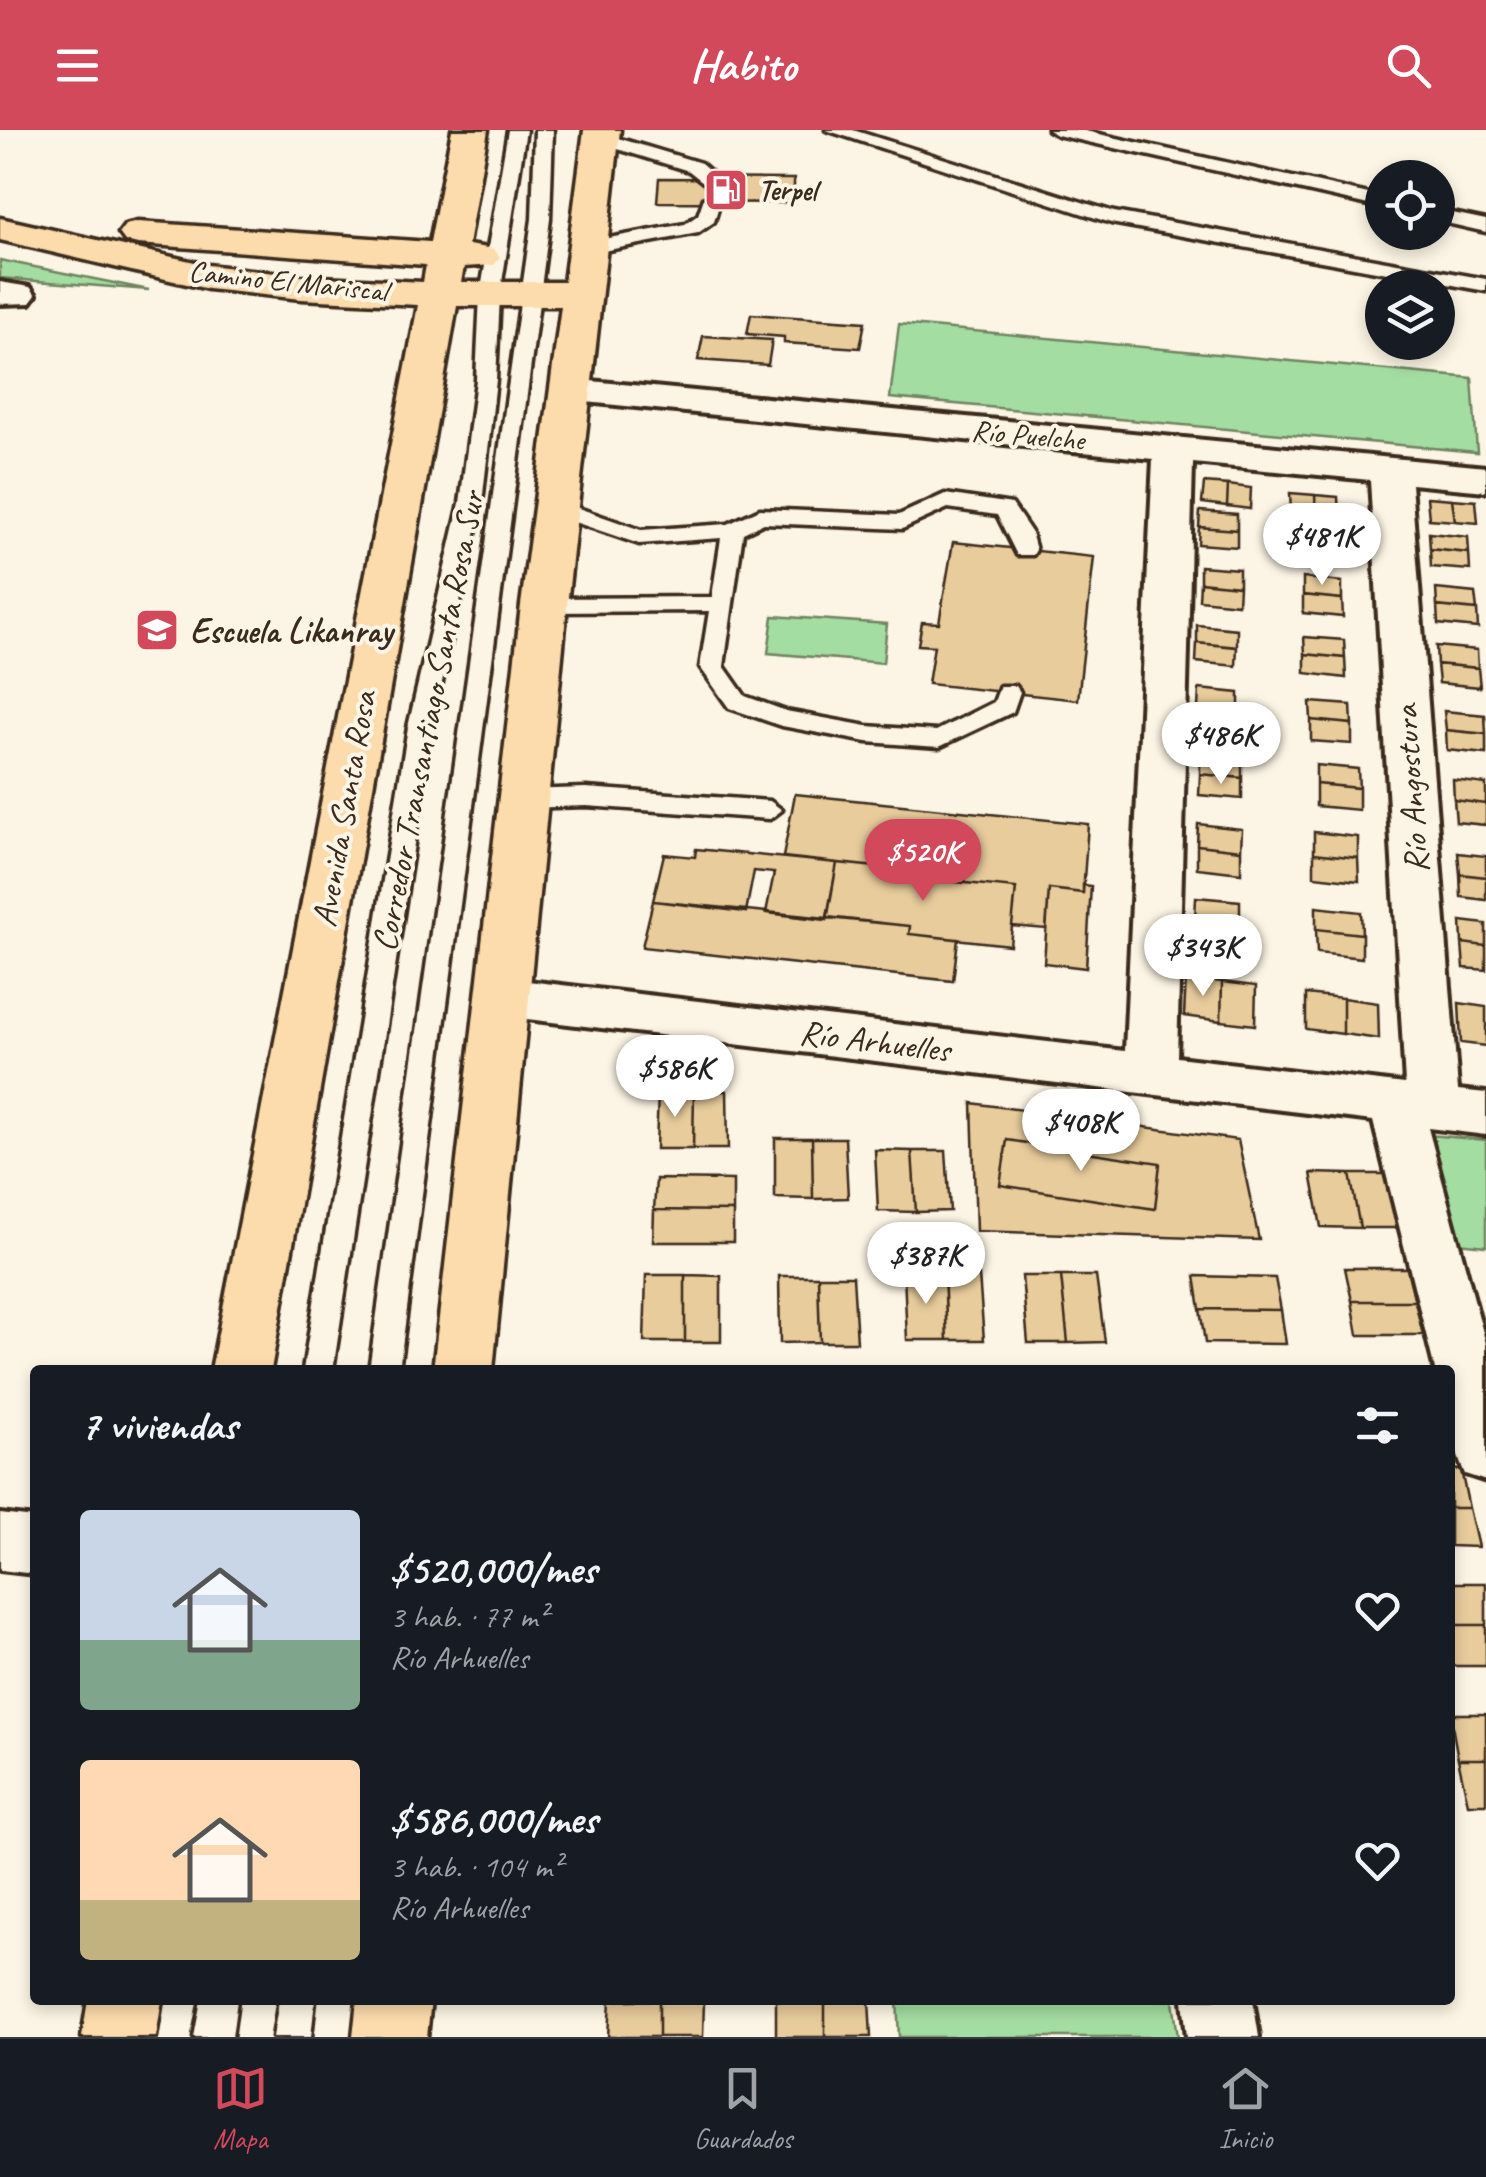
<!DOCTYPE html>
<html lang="es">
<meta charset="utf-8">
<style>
body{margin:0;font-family:Caveat,sans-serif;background:#20242c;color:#f1f3f6;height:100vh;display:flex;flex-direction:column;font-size:38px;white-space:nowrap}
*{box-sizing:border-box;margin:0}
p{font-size:32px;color:#9ea1a6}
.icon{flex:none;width:55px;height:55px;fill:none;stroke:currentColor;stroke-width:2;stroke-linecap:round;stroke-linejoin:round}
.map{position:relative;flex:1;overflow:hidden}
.drawer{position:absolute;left:30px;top:1235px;width:1425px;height:640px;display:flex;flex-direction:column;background:#171b24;border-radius:10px;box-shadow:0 5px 15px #0003}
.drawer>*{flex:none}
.controls{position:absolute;left:1365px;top:30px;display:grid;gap:20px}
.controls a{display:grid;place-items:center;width:90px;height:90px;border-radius:50%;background:#171b24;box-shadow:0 5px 15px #0003;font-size:50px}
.price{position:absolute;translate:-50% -85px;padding:0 22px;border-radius:35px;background:#fff;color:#222;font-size:32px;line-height:65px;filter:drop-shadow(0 2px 5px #0008)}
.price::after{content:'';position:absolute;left:50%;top:60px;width:30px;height:22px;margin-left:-15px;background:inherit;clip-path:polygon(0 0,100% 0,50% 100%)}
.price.selected{background:#d1495b;color:#fff}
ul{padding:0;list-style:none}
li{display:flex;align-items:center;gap:30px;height:250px;padding:0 50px}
li span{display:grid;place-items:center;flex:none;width:280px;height:200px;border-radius:10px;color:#555}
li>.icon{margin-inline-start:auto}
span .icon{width:120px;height:120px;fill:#fffc;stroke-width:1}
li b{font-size:42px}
h2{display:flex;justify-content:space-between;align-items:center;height:120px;padding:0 50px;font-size:42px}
header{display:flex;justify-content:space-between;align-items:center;height:130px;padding:0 50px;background:#d1495b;color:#fff;font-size:45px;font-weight:800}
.tabs{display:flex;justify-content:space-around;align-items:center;height:140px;border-top:2px solid #363941;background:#171b24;font-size:28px;color:#9ea1a6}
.tabs a{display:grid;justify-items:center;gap:5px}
.tabs .selected{color:#d1495b}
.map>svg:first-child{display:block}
.green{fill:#a4dda2;stroke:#708460;stroke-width:2.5}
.building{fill:#e8cc9c;stroke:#3b2a1e;stroke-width:2.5}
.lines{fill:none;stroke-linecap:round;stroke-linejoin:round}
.service-casing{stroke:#3b2a1e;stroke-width:7}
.minor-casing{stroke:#3b2a1e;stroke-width:8}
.primary-casing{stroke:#3b2a1e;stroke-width:7}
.service{fill:#fcf5e5;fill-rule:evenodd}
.minor{fill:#fcf5e5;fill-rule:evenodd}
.primary{fill:#fcdcac;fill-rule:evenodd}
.labels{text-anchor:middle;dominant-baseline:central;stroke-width:8;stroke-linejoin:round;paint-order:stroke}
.far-poi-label{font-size:30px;font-weight:bold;fill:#3b2a1e;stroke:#fcf5e5;text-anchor:start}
.far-street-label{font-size:30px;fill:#3b2a1e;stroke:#fcf5e5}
.poi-label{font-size:35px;font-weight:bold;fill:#3b2a1e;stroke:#fcf5e5;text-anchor:start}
.street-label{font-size:35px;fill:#3b2a1e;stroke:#fcf5e5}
</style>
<header><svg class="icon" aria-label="menu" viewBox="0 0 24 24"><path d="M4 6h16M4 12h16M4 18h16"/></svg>Habito<svg class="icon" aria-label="search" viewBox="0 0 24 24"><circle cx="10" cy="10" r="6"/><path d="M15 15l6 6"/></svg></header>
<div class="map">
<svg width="1486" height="1907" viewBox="0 0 1486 1907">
<rect width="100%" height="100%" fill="#fcf5e5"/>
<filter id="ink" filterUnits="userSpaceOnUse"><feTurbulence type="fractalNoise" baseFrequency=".01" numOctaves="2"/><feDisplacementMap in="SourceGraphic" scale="20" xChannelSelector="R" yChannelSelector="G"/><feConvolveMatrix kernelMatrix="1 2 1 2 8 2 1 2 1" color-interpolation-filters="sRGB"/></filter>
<g filter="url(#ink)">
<path class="green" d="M 0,130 L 149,160 L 0,148 Z
M 899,194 L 1472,248 L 1477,322 L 890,268 Z
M 773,486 L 887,494 L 883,533 L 768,523 Z
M 1428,1005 L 1486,1010 L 1486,1116 L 1458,1113 Z
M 897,1870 L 1173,1870 L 1178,1907 L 899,1907 Z"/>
<path class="building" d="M 659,48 L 794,49 L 794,73 L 657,72 Z
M 751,184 L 865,192 L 860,218 L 784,213 L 784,207 L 747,204 Z
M 703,206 L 772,210 L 768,235 L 698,230 Z
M 1204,353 L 1228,355 L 1227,376 L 1202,373 Z
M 1228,355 L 1251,358 L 1250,379 L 1227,376 Z
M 1290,363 L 1315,365 L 1316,385 L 1291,382 Z
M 1315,365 L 1338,367 L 1339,387 L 1316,385 Z
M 1427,367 L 1452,369 L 1455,391 L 1429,389 Z
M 1452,369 L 1476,371 L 1478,393 L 1455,391 Z
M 1200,381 L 1237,384 L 1237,400 L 1199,397 Z
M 1304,390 L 1342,394 L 1343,409 L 1304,406 Z
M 1199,397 L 1237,400 L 1237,417 L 1198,414 Z
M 1429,403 L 1468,407 L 1469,423 L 1430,419 Z
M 1304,406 L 1343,409 L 1343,427 L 1305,423 Z
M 953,412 L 1094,427 L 1078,570 L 928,554 L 934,516 L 918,515 L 922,492 L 939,493 Z
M 1430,419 L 1469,423 L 1470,440 L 1431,437 Z
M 1200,436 L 1239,439 L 1239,456 L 1200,452 Z
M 1303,448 L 1342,452 L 1342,469 L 1303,465 Z
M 1200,452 L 1239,456 L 1238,474 L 1199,470 Z
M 1436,459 L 1475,463 L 1477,480 L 1437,476 Z
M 1303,465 L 1342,469 L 1343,487 L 1303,483 Z
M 1437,476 L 1477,480 L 1478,498 L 1438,494 Z
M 1197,495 L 1237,499 L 1237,517 L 1197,513 Z
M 1304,507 L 1344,510 L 1345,528 L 1305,524 Z
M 1197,513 L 1237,517 L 1236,536 L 1196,532 Z
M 1436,516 L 1477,520 L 1478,538 L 1437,534 Z
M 1305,524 L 1345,528 L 1346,548 L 1305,543 Z
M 1437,534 L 1478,538 L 1480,557 L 1439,553 Z
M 1199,559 L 1239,563 L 1239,582 L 1198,578 Z
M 1310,572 L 1351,575 L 1352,594 L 1311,590 Z
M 1198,578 L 1239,582 L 1239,602 L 1197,597 Z
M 1444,581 L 1485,585 L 1486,604 L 1446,600 Z
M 1311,590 L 1352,594 L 1352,614 L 1311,611 Z
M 1446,600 L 1486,604 L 1486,624 L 1447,620 Z
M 1200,624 L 1242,628 L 1242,648 L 1200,644 Z
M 1316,635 L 1358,639 L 1359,658 L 1316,654 Z
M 1200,644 L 1242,648 L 1242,669 L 1199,665 Z
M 1453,650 L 1486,654 L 1486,674 L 1454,670 Z
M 1316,654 L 1359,658 L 1359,680 L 1316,676 Z
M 795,664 L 1088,694 L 1083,763 L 1049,759 L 1046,799 L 1012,796 L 1016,758 L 965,753 L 968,726 L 917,720 L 913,741 L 783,727 Z
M 1454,670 L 1486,674 L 1486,695 L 1456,692 Z
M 1198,694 L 1242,699 L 1241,720 L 1197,715 Z
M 1314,702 L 1358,707 L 1358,728 L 1314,723 Z
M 1197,715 L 1241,720 L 1241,743 L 1197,738 Z
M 696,719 L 837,733 L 827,790 L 766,783 L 774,743 L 754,741 L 746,782 L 653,771 L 664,724 L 695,727 Z
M 1314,723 L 1358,728 L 1359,751 L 1314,746 Z
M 1458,723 L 1486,726 L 1486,747 L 1460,744 Z
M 837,733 L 926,742 L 926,749 L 1016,758 L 1010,815 L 909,804 L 910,796 L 827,787 Z
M 1460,744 L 1486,747 L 1486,770 L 1461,767 Z
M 1083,755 L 1091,756 L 1086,838 L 1044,833 L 1049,759 L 1083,763 Z
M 1196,767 L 1240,771 L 1240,793 L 1195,788 Z
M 653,771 L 910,796 L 909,804 L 958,809 L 953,851 L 642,817 Z
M 1316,777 L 1361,782 L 1362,804 L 1316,799 Z
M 1195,788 L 1240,793 L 1240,817 L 1194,813 Z
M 1461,791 L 1486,794 L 1486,816 L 1462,813 Z
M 1316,799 L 1362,804 L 1362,828 L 1317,823 Z
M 1462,813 L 1486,816 L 1486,840 L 1464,838 Z
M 1186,847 L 1222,852 L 1221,891 L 1184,886 Z
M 1222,852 L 1256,856 L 1255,895 L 1221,891 Z
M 1306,864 L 1343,868 L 1343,904 L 1306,899 Z
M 1343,868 L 1378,873 L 1379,909 L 1343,904 Z
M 1459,873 L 1486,877 L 1486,916 L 1461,913 Z
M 658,961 L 694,961 L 693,1019 L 656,1019 Z
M 694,961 L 727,961 L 728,1019 L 693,1019 Z
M 972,973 L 1238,1010 L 1259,1110 L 976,1101 Z
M 775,1008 L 812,1008 L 813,1069 L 775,1068 Z
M 812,1008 L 845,1008 L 848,1068 L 813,1069 Z
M 1007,1010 L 1160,1033 L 1155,1079 L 1000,1055 Z
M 875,1020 L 912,1021 L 916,1082 L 878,1081 Z
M 912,1021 L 946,1021 L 950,1081 L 916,1082 Z
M 1311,1043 L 1350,1044 L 1360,1098 L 1321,1097 Z
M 1350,1044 L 1389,1044 L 1400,1098 L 1360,1098 Z
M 656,1049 L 733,1050 L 733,1081 L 654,1080 Z
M 654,1080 L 733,1081 L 733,1112 L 653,1112 Z
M 1345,1138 L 1407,1138 L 1415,1171 L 1352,1171 Z
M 944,1143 L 947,1210 L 907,1210 L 904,1144 Z
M 944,1143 L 979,1145 L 984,1210 L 947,1210 Z
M 646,1145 L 685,1145 L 685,1212 L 644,1212 Z
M 685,1145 L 721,1146 L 721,1212 L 685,1212 Z
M 779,1146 L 818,1146 L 820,1212 L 780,1213 Z
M 818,1146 L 853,1146 L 857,1212 L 820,1212 Z
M 1022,1146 L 1061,1146 L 1068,1213 L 1028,1213 Z
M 1061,1146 L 1096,1146 L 1105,1212 L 1068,1213 Z
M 1195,1146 L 1275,1148 L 1281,1180 L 1200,1179 Z
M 1352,1171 L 1415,1171 L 1423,1205 L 1358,1205 Z
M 1200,1179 L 1281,1180 L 1286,1214 L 1205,1213 Z
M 1450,1339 L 1461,1340 L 1469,1378 L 1450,1378 Z
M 1450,1378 L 1469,1378 L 1478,1417 L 1450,1416 Z
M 1450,1453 L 1486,1453 L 1486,1495 L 1450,1495 Z
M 1450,1495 L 1486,1495 L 1486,1536 L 1450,1536 Z
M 1450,1584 L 1486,1584 L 1486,1629 L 1458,1629 Z
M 1458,1629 L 1486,1629 L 1486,1674 L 1468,1674 Z
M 610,1870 L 659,1870 L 659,1907 L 608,1907 Z
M 659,1870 L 704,1870 L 703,1907 L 659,1907 Z
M 776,1870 L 825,1870 L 825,1907 L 776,1907 Z
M 825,1870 L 869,1870 L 871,1907 L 825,1907 Z"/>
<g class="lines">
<defs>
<path id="service" d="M 508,0 L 526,0 L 500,165 L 496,250 L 482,373 L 432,597 L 333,1240 L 303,1240 L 408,597 L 460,373 L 476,250 L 480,165 Z
M 535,0 L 553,0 L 550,89 L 399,1240 L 369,1240 L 532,89 Z
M 826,0 L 853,0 L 1114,82 L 1486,149 L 1486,161 L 1111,93 Z
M 1048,0 L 1081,0 L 1382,67 L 1382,78 L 1057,5 Z
M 601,3 L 701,33 L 718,48 L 715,52 L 703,52 L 689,41 L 595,12 L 595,4 Z
M 711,66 L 720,72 L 714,92 L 698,103 L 587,124 L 578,118 L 587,112 L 685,94 L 698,85 L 704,68 Z
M 1438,80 L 1486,90 L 1486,102 L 1438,91 Z
M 945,364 L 1012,374 L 1031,402 L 1036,420 L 1033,425 L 1017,425 L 997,385 L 948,378 L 902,399 L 764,393 L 743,403 L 724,536 L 745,566 L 786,581 L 867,596 L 936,601 L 994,572 L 1000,556 L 1016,556 L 1020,562 L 1013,582 L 939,617 L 867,612 L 782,596 L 729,578 L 700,537 L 709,481 L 544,482 L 533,475 L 544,468 L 712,467 L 721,408 L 639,414 L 548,383 L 545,378 L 548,373 L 564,373 L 641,400 L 728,394 L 760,379 L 899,385 Z
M 586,658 L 770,671 L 782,680 L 770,689 L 586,676 L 524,678 L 512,669 L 524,660 Z
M 201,1870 L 237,1870 L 232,1907 L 194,1907 Z
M 279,1870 L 315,1870 L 311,1907 L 273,1907 Z"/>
<path id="minor" d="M 0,152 L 30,157 L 36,165 L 30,173 L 0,174 Z
M 570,249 L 1486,337 L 1486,361 L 1411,354 L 1458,960 L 1486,963 L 1486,1005 L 1428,998 L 1486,1214 L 1486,1351 L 1465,1344 C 1449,1309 1450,1277 1450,1240 L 1435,1240 L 1373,991 L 502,886 L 484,881 L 477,867 L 484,853 L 502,848 L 1125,921 L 1153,329 L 556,269 L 551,261 L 556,253 ZM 1193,333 L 1370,350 L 1405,954 L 1177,927 Z
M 0,1384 L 35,1388 L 35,1444 L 0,1440 Z
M 1183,1870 L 1253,1870 L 1259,1907 L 1187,1907 Z"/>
<path id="primary" d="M 452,0 L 488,0 L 468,115 L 494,119 L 500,127 L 494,135 L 464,137 L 461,152 L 564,152 L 584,0 L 620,0 L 567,475 L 493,1240 L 433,1240 L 521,475 L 561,176 L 457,176 L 271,1240 L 211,1240 L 418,175 L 301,169 L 208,159 L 0,110 L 0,88 L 208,135 L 301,146 L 423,152 L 426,135 L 138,114 L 125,111 L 119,103 L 125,95 L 138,92 L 430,112 Z
M 88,1870 L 162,1870 L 156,1907 L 82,1907 Z
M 357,1870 L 431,1870 L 427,1907 L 353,1907 Z"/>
</defs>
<use href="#service" class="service-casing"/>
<use href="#minor" class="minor-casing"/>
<use href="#primary" class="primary-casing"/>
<use href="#service" class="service"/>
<use href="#minor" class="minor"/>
<use href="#primary" class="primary"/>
</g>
</g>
<defs>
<symbol id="fuel-square" viewBox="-11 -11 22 22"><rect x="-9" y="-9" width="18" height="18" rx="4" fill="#d1495b" stroke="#fcf5e5"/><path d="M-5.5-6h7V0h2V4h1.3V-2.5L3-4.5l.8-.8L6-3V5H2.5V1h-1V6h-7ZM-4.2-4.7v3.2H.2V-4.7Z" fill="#fff"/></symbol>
<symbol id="school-square" viewBox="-11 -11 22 22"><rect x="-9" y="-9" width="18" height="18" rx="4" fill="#d1495b" stroke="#fcf5e5"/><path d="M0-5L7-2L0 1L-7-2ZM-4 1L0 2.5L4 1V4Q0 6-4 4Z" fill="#fff"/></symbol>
</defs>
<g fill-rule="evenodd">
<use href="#fuel-square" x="701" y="35" width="50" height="50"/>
<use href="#school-square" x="132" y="475" width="50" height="50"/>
</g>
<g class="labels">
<g class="far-poi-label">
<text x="758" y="60">Terpel</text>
</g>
<g class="far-street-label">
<text transform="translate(288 151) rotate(6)">Camino El Mariscal</text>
<text transform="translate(1028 305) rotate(5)">Río Puelche</text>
</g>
<g class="poi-label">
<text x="190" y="500">Escuela Likanray</text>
</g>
<g class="street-label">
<text transform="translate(428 591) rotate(-79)">Corredor Transantiago Santa Rosa Sur</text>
<text transform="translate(1411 659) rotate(-94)">Río Angostura</text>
<text transform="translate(344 679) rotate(-80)">Avenida Santa Rosa</text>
<text transform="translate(875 911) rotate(7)">Río Arhuelles</text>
</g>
</g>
</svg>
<div class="controls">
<a><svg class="icon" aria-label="locate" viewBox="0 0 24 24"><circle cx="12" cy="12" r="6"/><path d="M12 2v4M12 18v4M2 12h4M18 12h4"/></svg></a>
<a><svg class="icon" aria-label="layers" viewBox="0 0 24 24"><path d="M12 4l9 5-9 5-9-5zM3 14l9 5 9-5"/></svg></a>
</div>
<b class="price" style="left:1322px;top:458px">$481K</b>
<b class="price" style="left:1221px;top:657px">$486K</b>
<b class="price selected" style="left:923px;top:774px">$520K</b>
<b class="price" style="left:1203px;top:869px">$343K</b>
<b class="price" style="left:675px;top:990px">$586K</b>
<b class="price" style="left:1081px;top:1044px">$408K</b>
<b class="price" style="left:926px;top:1177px">$387K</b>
<section class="drawer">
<h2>7 viviendas<svg class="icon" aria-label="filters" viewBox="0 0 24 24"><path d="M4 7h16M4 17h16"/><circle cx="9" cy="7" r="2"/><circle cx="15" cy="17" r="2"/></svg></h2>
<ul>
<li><span style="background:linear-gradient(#c9d6e8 65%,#7fa58c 0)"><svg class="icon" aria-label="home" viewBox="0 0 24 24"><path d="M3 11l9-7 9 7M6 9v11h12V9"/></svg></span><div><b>$520,000/mes</b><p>3 hab. · 77 m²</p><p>Río Arhuelles</p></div><svg class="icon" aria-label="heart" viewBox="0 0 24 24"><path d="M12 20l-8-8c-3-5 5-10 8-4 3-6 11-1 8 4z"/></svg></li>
<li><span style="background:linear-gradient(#ffd9b3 70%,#c2b280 0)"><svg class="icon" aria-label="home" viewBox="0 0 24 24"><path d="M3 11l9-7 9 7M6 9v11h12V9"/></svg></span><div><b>$586,000/mes</b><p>3 hab. · 104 m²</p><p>Río Arhuelles</p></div><svg class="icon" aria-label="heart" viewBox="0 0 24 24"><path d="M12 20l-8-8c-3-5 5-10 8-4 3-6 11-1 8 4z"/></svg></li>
</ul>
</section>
</div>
<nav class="tabs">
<a class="selected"><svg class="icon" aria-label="map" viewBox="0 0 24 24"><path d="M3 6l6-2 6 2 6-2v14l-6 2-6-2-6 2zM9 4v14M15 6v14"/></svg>Mapa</a>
<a><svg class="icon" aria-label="saved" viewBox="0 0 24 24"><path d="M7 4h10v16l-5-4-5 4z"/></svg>Guardados</a>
<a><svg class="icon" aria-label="home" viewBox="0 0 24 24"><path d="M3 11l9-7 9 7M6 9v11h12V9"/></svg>Inicio</a>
</nav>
